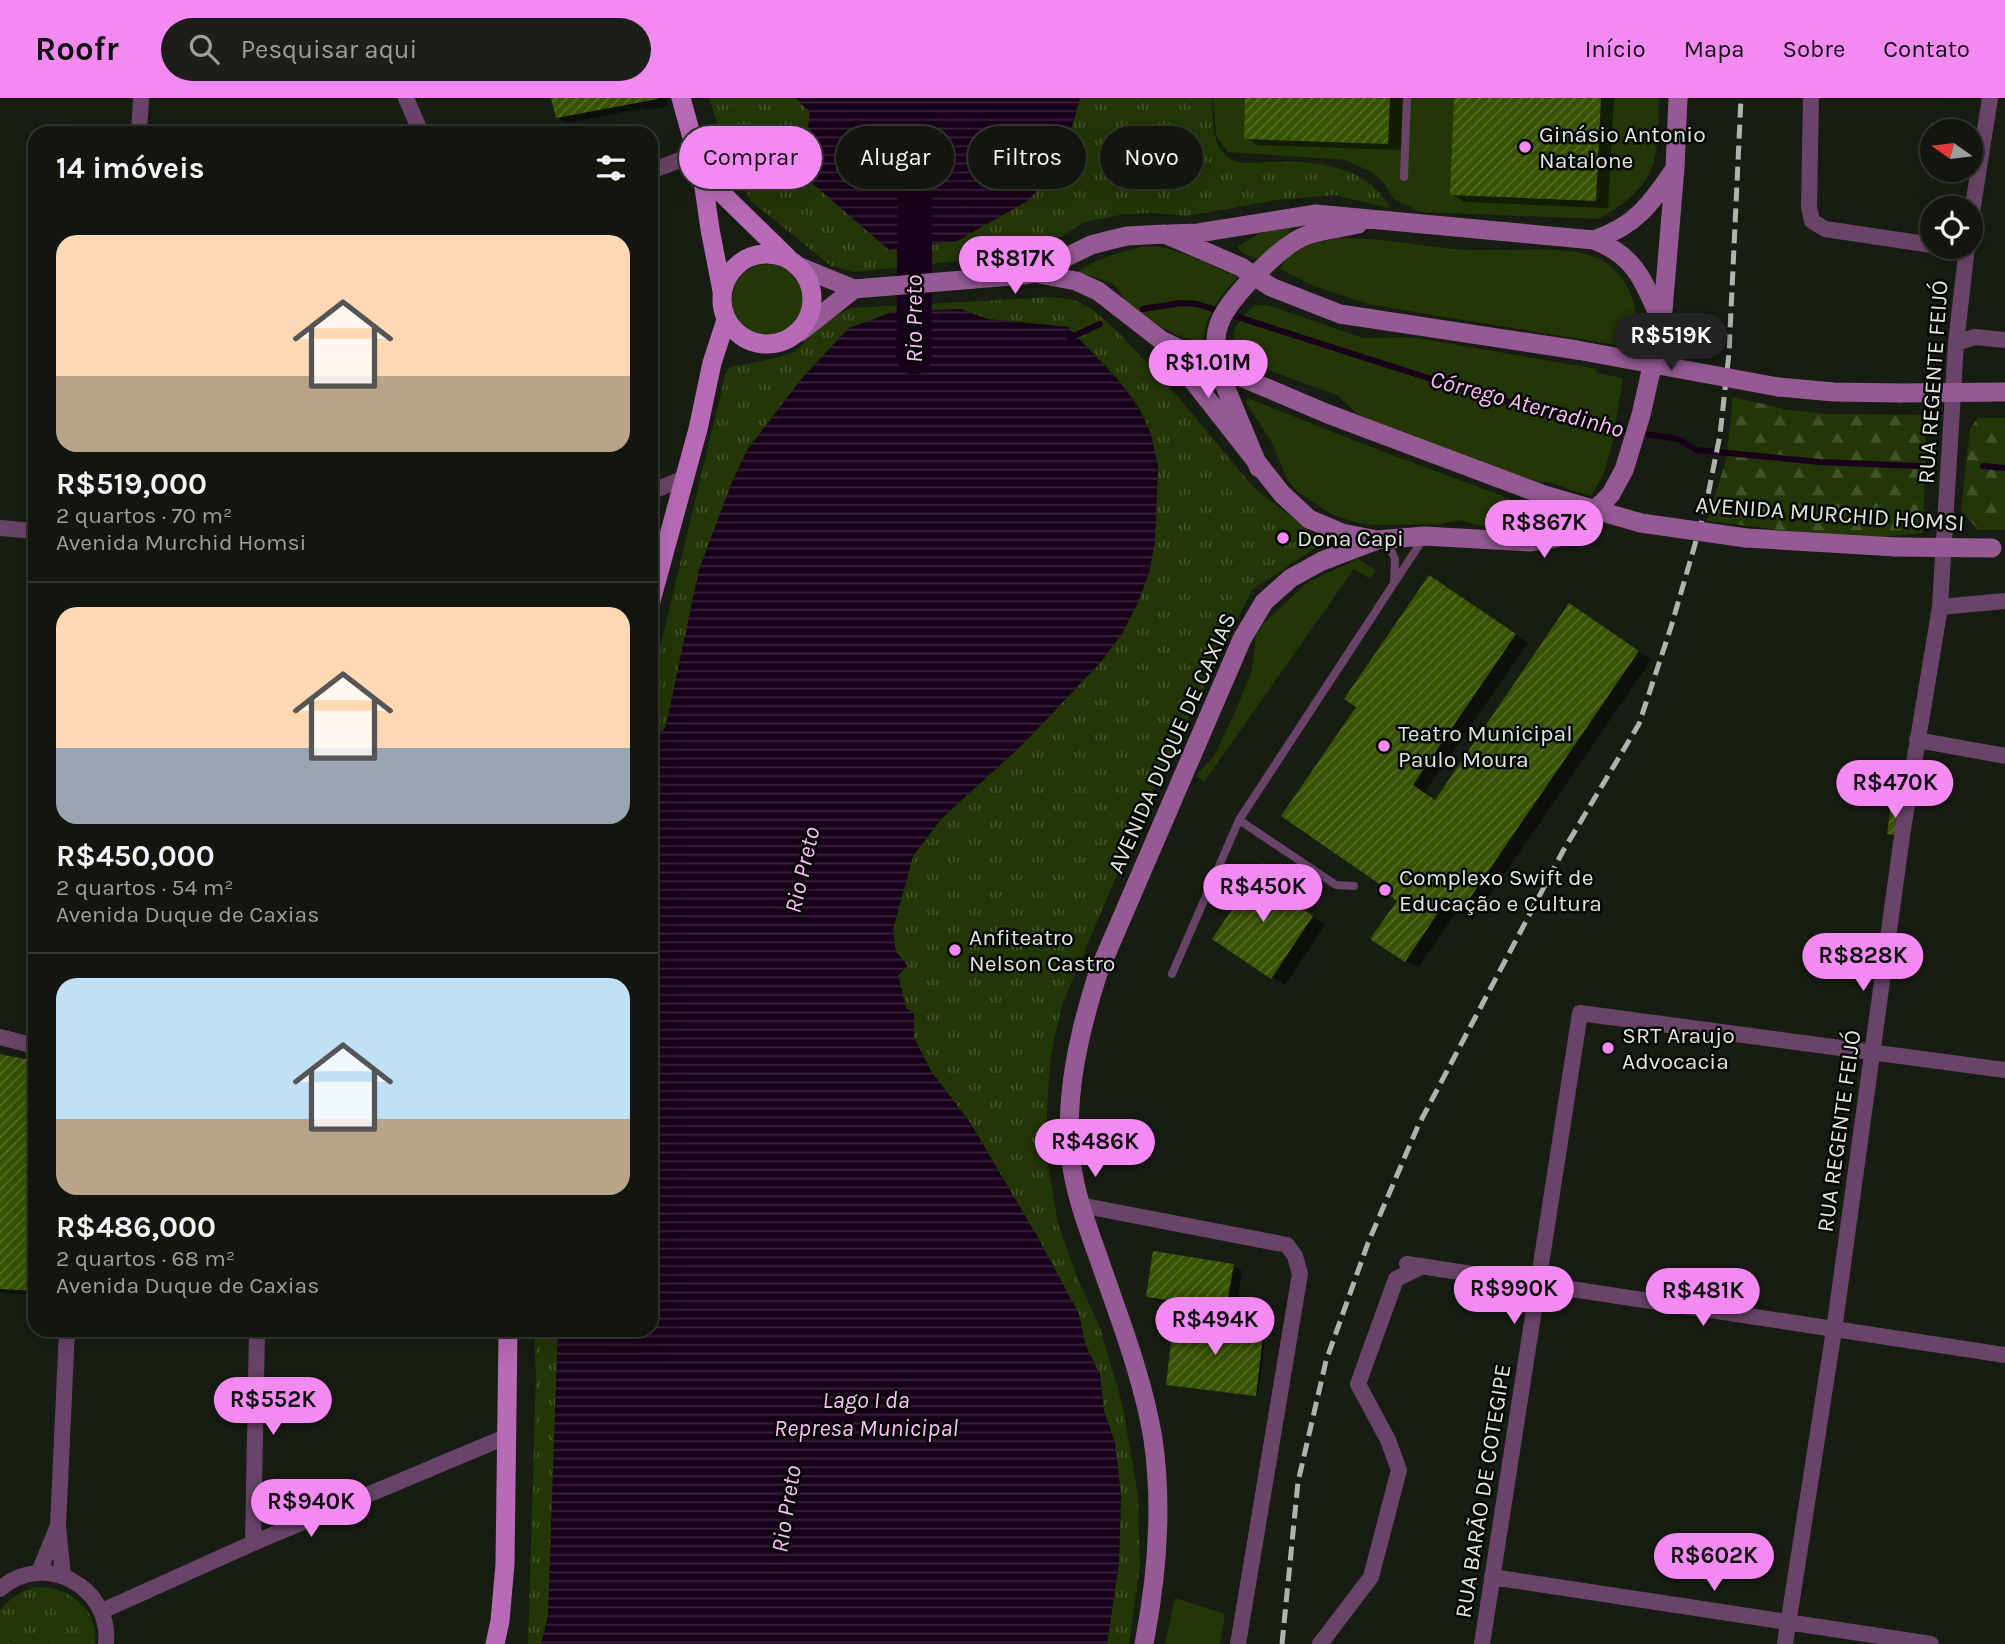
<!DOCTYPE html>
<html lang="pt">
<meta charset="utf-8">
<style>
body{margin:0;font-family:Karla,sans-serif;background:#1b1f17;color:#f1f3f6;height:100vh;display:flex;flex-direction:column;font-size:26px;white-space:nowrap}
*{box-sizing:border-box;margin:0}
p{font-size:23px;color:#9c9f9e}
.icon{flex:none;width:38px;height:38px;fill:none;stroke:currentColor;stroke-width:2;stroke-linecap:round;stroke-linejoin:round}
.map{position:relative;flex:1;overflow:hidden}
.details{position:absolute;left:28px;top:28px;width:630px;height:1211px;display:flex;flex-direction:column;background:#12160e;border-radius:21px;box-shadow:0 7px 28px #0002,0 0 0 2px #31352e}
.details>*{flex:none}
.top-card{position:absolute;left:679px;top:28px;width:665px;height:63px;display:flex;gap:14px}
.needle{width:46px;rotate:284deg}
.tools{position:absolute;left:1920px;top:21px;display:grid;gap:14px}
.tools a{display:grid;place-items:center;width:63px;height:63px;border-radius:50%;background:#12160e;box-shadow:0 7px 28px #0002,0 0 0 2px #31352e;font-size:35px}
.price{position:absolute;translate:-50% -60px;padding:0 16px;border-radius:24px;background:#f38af2;color:#111;font-size:23px;line-height:46px;filter:drop-shadow(0 2px 4px #0008)}
.price::after{content:'';position:absolute;left:50%;top:42px;width:21px;height:16px;margin-left:-10px;background:inherit;clip-path:polygon(0 0,100% 0,50% 100%)}
.price.current{background:#222;color:#fff}
ul{padding:0;list-style:none}
li{display:grid;align-content:center;gap:14px;height:371px;padding:0 28px}
li+li{border-top:2px solid #31352e}
li span{display:grid;place-items:center;height:217px;border-radius:21px;color:#555}
li>.icon{margin-inline-start:auto}
span .icon{width:126px;height:126px;fill:#fffc;stroke-width:1}
li b{font-size:30px}
h2{display:flex;justify-content:space-between;align-items:center;height:84px;padding:0 28px;font-size:30px}
.pill{padding:0 24px;border-radius:32px;background:#12160e;box-shadow:0 7px 28px #0002,0 0 0 2px #31352e;font-size:24px;line-height:63px}
.pill.current{background:#f38af2;color:#111}
header{display:flex;align-items:center;gap:42px;box-sizing:border-box;height:98px;padding:0 35px;background:#f38af2;color:#111}
header strong{font-size:33px}
nav{display:flex;gap:38px;margin-inline-start:auto;font-size:24px}
.search{width:490px;height:63px;background:#1b1f17;display:flex;align-items:center;gap:18px;box-sizing:border-box;padding:0 24px;border-radius:38px;color:#9c9f9e;font-size:26px}
.map>svg:first-child{display:block}
.green{fill:#233605}
.forest{fill:url(#forest-firs)}
.park{fill:url(#park-tufts)}
.water{fill:url(#water-rules)}
.shadow{fill:#0007}
.lines{fill:none;stroke-linecap:round;stroke-linejoin:round}
.stream{stroke:#18001a;stroke-width:6}
.river{stroke:#18001a;stroke-width:35}
.building{fill:url(#building-hatch)}
.service{stroke:#694468;stroke-width:8}
.minor{stroke:#694468;stroke-width:16}
.secondary{stroke:#955a94;stroke-width:19}
.primary{stroke:#b76ab6;stroke-width:19}
.rail{stroke:#aeb3ab;stroke-width:5;stroke-dasharray:14 7;stroke-linecap:butt}
.secondary-bridge{stroke:#955a94;stroke-width:19}
.poi-dot{fill:#f38af2;stroke:#050704;stroke-width:2.5}
.labels{text-anchor:middle;dominant-baseline:central;stroke-width:5;stroke-linejoin:round;paint-order:stroke}
.poi-label{font-size:23px;fill:#e1e5de;stroke:#050704;text-anchor:start}
.street-label{font-size:23px;fill:#e1e5de;stroke:#050704}
.water-label{font-size:24px;font-style:italic;fill:#fdbefb;stroke:#050704}
</style>
<header>
<strong>Roofr</strong>
<div class="search"><svg class="icon" aria-label="search" viewBox="0 0 24 24"><circle cx="10" cy="10" r="6"/><path d="M15 15l6 6"/></svg>Pesquisar aqui</div>
<nav><a>Início</a><a>Mapa</a><a>Sobre</a><a>Contato</a></nav>
</header>
<div class="map">
<svg width="2005" height="1546" viewBox="0 0 2005 1546">
<defs>
<pattern id="forest-firs" width="22" height="20" patternUnits="userSpaceOnUse" patternTransform="scale(1.75)"><rect width="22" height="20" fill="#233605"/><path d="M5 1l3.5 6h-7zM16 11l3.5 6h-7z" fill="#435329"/></pattern>
<pattern id="park-tufts" width="24" height="20" patternUnits="userSpaceOnUse" patternTransform="scale(1.75)"><rect width="24" height="20" fill="#233605"/><path d="M3 7l-1-3M5 7V3M7 7l1-3M15 17l-1-3M17 17v-4M19 17l1-3" fill="none" stroke="#435329"/></pattern>
<pattern id="water-rules" width="6" height="5" patternUnits="userSpaceOnUse" patternTransform="scale(1.75)"><rect width="6" height="5" fill="#18001a"/><path d="M0 2.5h6" fill="none" stroke="#39253b"/></pattern>
<pattern id="building-hatch" width="6" height="6" patternUnits="userSpaceOnUse" patternTransform="scale(1.75)"><rect width="6" height="6" fill="#375203"/><path d="M-1 1l2-2M0 6l6-6M5 7l2-2" fill="none" stroke="#546b27"/></pattern>
</defs>
<rect width="100%" height="100%" fill="#181d13"/>
<path class="green" d="M 1213,0 L 1659,0 C 1658,63 1659,87 1599,121 L 1420,114 L 1394,101 L 1384,85 L 1373,75 L 1346,62 L 1228,54 L 1216,38 Z
M 1291,127 L 1293,129 L 1265,157 L 1263,163 L 1246,157 L 1238,151 L 1238,148 L 1258,136 Z
M 1338,140 C 1383,139 1427,150 1472,152 C 1509,154 1560,146 1595,159 C 1627,171 1649,220 1628,249 L 1372,207 L 1314,188 L 1280,171 C 1290,148 1316,145 1338,140 Z
M 1146,148 C 1177,148 1209,167 1238,179 C 1220,197 1204,219 1203,245 L 1178,238 L 1130,211 L 1119,192 L 1112,185 L 1077,174 C 1098,160 1122,153 1146,148 Z
M732 202a36 36 0 1 1 72 0a36 36 0 1 1-72 0Z
M 1255,207 L 1268,207 L 1363,240 L 1402,239 L 1418,240 L 1596,271 L 1597,275 L 1623,280 L 1611,351 L 1604,375 L 1591,398 L 1547,384 L 1539,384 L 1475,363 L 1381,328 L 1355,314 L 1337,297 L 1254,267 C 1224,248 1229,227 1255,207 Z
M 1248,300 C 1331,334 1414,366 1498,396 C 1515,403 1528,414 1546,419 L 1531,427 L 1528,431 L 1496,432 L 1459,422 L 1441,426 L 1375,427 L 1358,425 L 1333,417 L 1298,394 L 1288,383 L 1271,343 L 1246,304 Z
M 1358,461 L 1376,472 L 1370,481 L 1354,471 L 1204,684 L 1196,677 L 1214,658 L 1236,612 L 1252,572 L 1256,537 L 1263,526 L 1308,484 Z
M 1175,1500 L 1225,1516 L 1220,1546 L 1165,1546 Z"/>
<path class="forest" d="M 1733,299 L 1788,312 L 1828,316 L 1926,317 L 1923,435 L 1879,439 L 1790,433 L 1707,423 L 1726,362 Z
M 1978,320 L 2005,320 L 2005,432 L 1978,432 L 1961,412 L 1970,331 Z"/>
<path class="park" d="M 709,0 L 796,0 L 810,14 L 802,76 L 889,152 L 957,143 L 1060,70 L 1080,0 L 1212,0 C 1213,18 1211,43 1225,57 C 1237,69 1257,64 1272,64 C 1315,63 1368,67 1390,110 L 1334,97 L 1276,102 L 1187,118 L 1153,115 L 1125,116 L 1084,124 L 1038,154 L 855,174 L 831,168 L 752,104 L 731,66 Z
M 1053,199 L 1074,202 L 1092,211 L 1120,236 L 1180,301 L 1255,391 L 1324,444 L 1252,492 L 1148,703 L 1062,907 L 1051,956 L 1047,1010 L 1048,1066 L 1058,1126 L 1078,1181 L 1100,1230 L 1122,1305 L 1138,1397 L 1140,1468 L 1129,1546 L 1107,1546 L 1119,1464 L 1121,1397 L 1115,1345 L 1104,1313 L 1100,1277 L 1085,1246 L 1079,1216 L 971,1026 L 931,973 L 914,940 L 914,917 L 906,910 L 898,877 L 907,868 L 896,854 L 893,831 L 913,758 L 941,721 L 1024,645 L 1149,475 C 1156,438 1156,405 1153,367 C 1152,357 1153,345 1150,335 C 1137,293 1097,260 1068,229 L 987,221 L 961,211 L 849,230 L 804,278 L 747,352 L 699,472 L 666,628 L 651,651 L 651,587 L 726,274 L 730,269 L 777,260 L 796,253 L 827,222 L 851,210 Z
M 534,1232 L 558,1232 L 548,1518 L 541,1546 L 528,1546 L 536,1278 Z
M 36,1489 C 69,1489 99,1510 95,1546 L 0,1546 L 0,1512 C 11,1500 20,1493 36,1489 Z"/>
<path class="water" d="M 796,0 L 1080,0 L 1060,70 L 1027,103 L 957,143 L 889,152 L 802,76 L 810,14 Z
M 961,211 L 987,221 L 1068,229 L 1120,285 L 1137,308 L 1151,336 L 1158,369 L 1155,443 L 1149,475 L 1139,502 L 1123,534 L 1101,564 L 1024,645 L 941,721 L 913,758 L 893,831 L 896,854 L 908,868 L 898,877 L 906,910 L 914,916 L 914,940 L 931,973 L 971,1026 L 1037,1138 L 1079,1216 L 1085,1246 L 1100,1277 L 1104,1313 L 1115,1345 L 1121,1397 L 1119,1464 L 1107,1546 L 541,1546 L 548,1518 L 558,1232 L 651,1232 L 651,651 L 666,628 L 699,472 L 730,389 L 747,352 L 804,278 L 849,230 L 892,214 Z"/>
<path class="shadow" d="M 558,0 L 666,0 L 668,8 L 647,12 L 643,10 L 567,25 L 557,19 Z
M 1247,0 L 1403,0 L 1401,52 L 1258,47 L 1246,40 Z
M 1456,0 L 1614,0 L 1608,110 L 1464,104 L 1451,96 Z
M 1443,486 L 1528,545 L 1424,695 L 1436,703 L 1582,514 L 1651,562 L 1473,822 L 1457,813 L 1418,870 L 1406,863 L 1399,802 L 1392,797 Z
M 1277,775 L 1296,788 L 1287,801 L 1325,827 L 1285,887 L 1215,840 Z
M 0,958 L 35,965 L 35,1197 L 0,1194 Z
M 1233,1168 L 1242,1173 L 1236,1216 L 1157,1203 L 1148,1198 Z
M 1264,1231 L 1266,1233 L 1258,1298 L 1170,1287 Z"/>
<g class="lines">
<path class="stream" d="M 1143,211 L 1181,205 L 1197,206 L 1478,296 L 1607,330 L 1678,341 L 1697,352 L 1820,364 L 1918,368
M 1070,240 L 1100,226
M 1983,368 L 2005,370"/>
<path class="river" d="M 914,259 L 915,101"/>
</g>
<path class="building" d="M 551,0 L 658,0 L 658,1 L 556,20 Z
M 1245,0 L 1390,0 L 1388,46 L 1244,41 Z
M 1454,0 L 1601,0 L 1596,103 L 1450,97 Z
M 1429,477 L 1516,536 L 1413,687 L 1435,702 L 1569,505 L 1639,553 L 1459,816 L 1444,806 L 1405,864 L 1370,841 L 1397,803 L 1389,797 L 1391,794 L 1281,718 L 1356,609 L 1344,601 Z
M 1891,707 L 1904,709 L 1899,738 L 1887,736 Z
M 1263,765 L 1284,779 L 1275,792 L 1313,818 L 1271,881 L 1212,841 Z
M 0,956 L 35,963 L 35,1193 L 0,1191 Z
M 1153,1153 L 1234,1166 L 1226,1211 L 1146,1199 Z
M 1174,1219 L 1264,1230 L 1256,1298 L 1166,1287 Z"/>
<g class="lines">
<path class="service" d="M 1404,79 L 1407,0
M 1387,443 L 1395,461 L 1394,484
M 1239,722 L 1336,787 L 1354,788
M 1172,876 L 1239,722 L 1423,441"/>
<path class="minor" d="M 406,0 L 421,35
M 1811,0 L 1809,109 L 1812,123 L 1825,131 L 1932,147
M 139,35 L 141,0
M 651,73 L 696,56
M 1970,127 L 1990,0
M 1942,149 L 1967,152
M 1956,245 L 1975,239 L 2005,242
M 651,394 L 684,380
M 0,430 L 35,433
M 1940,509 L 2005,503
M 1917,642 L 2005,658
M 0,939 L 35,948
M 1080,1107 L 1287,1147 L 1295,1158 L 1300,1176 L 1238,1546
M 1407,1166 L 2005,1257
M 253,1445 L 257,1232
M 39,1474 L 57,1430
M 63,1478 L 58,1428 L 67,1232
M 1492,1479 L 1931,1546
M 0,1491 C 44,1452 112,1489 106,1546
M 102,1513 L 253,1445 L 508,1338
M 1320,1546 L 1371,1479 L 1399,1372 L 1388,1342 L 1358,1286 L 1396,1181 L 1423,1168
M 1482,1546 L 1580,915 L 2005,972
M 1785,1546 L 1834,1232 L 1903,731 L 1940,509 L 1956,245 L 1967,149"/>
<path class="secondary" d="M 1170,136 L 1198,135 L 1316,116 L 1594,142 C 1635,128 1651,106 1674,72
M 1594,142 C 1636,158 1644,184 1661,223
M 800,169 L 854,191 L 1025,177 L 1034,175 L 1091,147 L 1110,142 L 1127,138 L 1165,136 L 1241,169 L 1271,189 L 1340,216 L 1577,252
M 1034,175 L 1076,183 L 1098,193 L 1161,242 L 1217,269 L 1328,316 L 1544,397
M 800,234 L 854,191
M 1164,246 L 1282,396 L 1309,421 L 1342,435 L 1377,442
M 1778,289 L 1834,294 L 1901,295
M 1259,370 L 1217,269 C 1216,255 1214,240 1219,226 C 1227,202 1274,156 1295,143 C 1313,132 1338,131 1358,126
M 1746,440 L 1896,449
M 1144,1546 C 1157,1479 1163,1409 1153,1341 C 1143,1280 1120,1222 1100,1164 C 1088,1130 1075,1097 1071,1062 C 1064,998 1079,935 1098,875 L 1242,541 L 1264,504 L 1291,480 L 1322,463 L 1377,442 L 1424,438 L 1529,444 L 1556,440 L 1581,426 L 1611,396 L 1624,372 L 1641,317 L 1662,224 L 1675,70 L 1678,0"/>
<path class="primary" d="M 681,0 L 702,76 L 710,131 L 722,193
M 702,76 L 788,160
M722 201a45 45 0 1 1 90 0a45 45 0 1 1-90 0Z
M 651,503 L 698,331 L 712,265 L 726,222
M 495,1546 L 500,1523 L 505,1466 L 508,1232"/>
<path class="rail" d="M 1282,1546 L 1298,1384 L 1326,1263 L 1368,1145 L 1418,1028 L 1563,753 L 1639,626 L 1671,529 L 1705,412 L 1720,337 L 1729,255 L 1741,0"/>
<path class="secondary-bridge" d="M 1577,252 L 1778,289
M 1901,295 L 2005,294
M 1544,397 L 1641,425 L 1746,440
M 1896,449 L 1992,450"/>
</g>
<g class="poi-dot">
<circle cx="1525" cy="49" r="7"/>
<circle cx="1283" cy="440" r="7"/>
<circle cx="1384" cy="648" r="7"/>
<circle cx="1385" cy="792" r="7"/>
<circle cx="955" cy="852" r="7"/>
<circle cx="1608" cy="950" r="7"/>
</g>
<g class="labels">
<g class="poi-label">
<text x="1539" y="36">Ginásio Antonio<tspan x="1539" dy="26">Natalone</tspan></text>
<text x="1297" y="440">Dona Capi</text>
<text x="1398" y="635">Teatro Municipal<tspan x="1398" dy="26">Paulo Moura</tspan></text>
<text x="1399" y="779">Complexo Swift de<tspan x="1399" dy="26">Educação e Cultura</tspan></text>
<text x="969" y="839">Anfiteatro<tspan x="969" dy="26">Nelson Castro</tspan></text>
<text x="1622" y="937">SRT Araujo<tspan x="1622" dy="26">Advocacia</tspan></text>
</g>
<g class="street-label">
<text transform="translate(1933 284) rotate(-86)">RUA REGENTE FEIJÓ</text>
<text transform="translate(1830 416) rotate(4)">AVENIDA MURCHID HOMSI</text>
<text transform="translate(1172 645) rotate(-66)">AVENIDA DUQUE DE CAXIAS</text>
<text transform="translate(1839 1033) rotate(-82)">RUA REGENTE FEIJÓ</text>
<text transform="translate(1483 1393) rotate(-81)">RUA BARÃO DE COTEGIPE</text>
</g>
<g class="water-label">
<text transform="translate(914 221) rotate(-90)">Rio Preto</text>
<text transform="translate(1527 306) rotate(15)">Córrego Aterradinho</text>
<text transform="translate(802 772) rotate(-77)">Rio Preto</text>
<text x="866" y="1302">Lago I da<tspan x="866" dy="28">Represa Municipal</tspan></text>
<text transform="translate(786 1411) rotate(-81)">Rio Preto</text>
</g>
</g>
</svg>
<div class="tools">
<a><svg class="needle" viewBox="-14 -14 28 28"><path d="M0-13l5 13h-10z" fill="#e53935"/><path d="M0 13l5-13h-10z" fill="#9c9f9e"/></svg></a>
<a><svg class="icon" aria-label="locate" viewBox="0 0 24 24"><circle cx="12" cy="12" r="6"/><path d="M12 2v4M12 18v4M2 12h4M18 12h4"/></svg></a>
</div>
<b class="price" style="left:1015px;top:198px">R$817K</b>
<b class="price current" style="left:1671px;top:275px">R$519K</b>
<b class="price" style="left:1208px;top:302px">R$1.01M</b>
<b class="price" style="left:1544px;top:462px">R$867K</b>
<b class="price" style="left:1895px;top:722px">R$470K</b>
<b class="price" style="left:1263px;top:826px">R$450K</b>
<b class="price" style="left:1863px;top:895px">R$828K</b>
<b class="price" style="left:1095px;top:1081px">R$486K</b>
<b class="price" style="left:1514px;top:1228px">R$990K</b>
<b class="price" style="left:1703px;top:1230px">R$481K</b>
<b class="price" style="left:1215px;top:1259px">R$494K</b>
<b class="price" style="left:273px;top:1339px">R$552K</b>
<b class="price" style="left:311px;top:1441px">R$940K</b>
<b class="price" style="left:1714px;top:1495px">R$602K</b>
<div class="top-card">
<a class="pill current">Comprar</a>
<a class="pill">Alugar</a>
<a class="pill">Filtros</a>
<a class="pill">Novo</a>
</div>
<section class="details">
<h2>14 imóveis<svg class="icon" aria-label="filters" viewBox="0 0 24 24"><path d="M4 7h16M4 17h16"/><circle cx="9" cy="7" r="2"/><circle cx="15" cy="17" r="2"/></svg></h2>
<ul>
<li><span style="background:linear-gradient(#ffd9b3 65%,#b9a48a 0)"><svg class="icon" aria-label="home" viewBox="0 0 24 24"><path d="M3 11l9-7 9 7M6 9v11h12V9"/></svg></span><div><b>R$519,000</b><p>2 quartos · 70 m²</p><p>Avenida Murchid Homsi</p></div></li>
<li><span style="background:linear-gradient(#ffd9b3 65%,#9aa5b1 0)"><svg class="icon" aria-label="home" viewBox="0 0 24 24"><path d="M3 11l9-7 9 7M6 9v11h12V9"/></svg></span><div><b>R$450,000</b><p>2 quartos · 54 m²</p><p>Avenida Duque de Caxias</p></div></li>
<li><span style="background:linear-gradient(#bfe0f5 65%,#b9a48a 0)"><svg class="icon" aria-label="home" viewBox="0 0 24 24"><path d="M3 11l9-7 9 7M6 9v11h12V9"/></svg></span><div><b>R$486,000</b><p>2 quartos · 68 m²</p><p>Avenida Duque de Caxias</p></div></li>
</ul>
</section>
</div>
